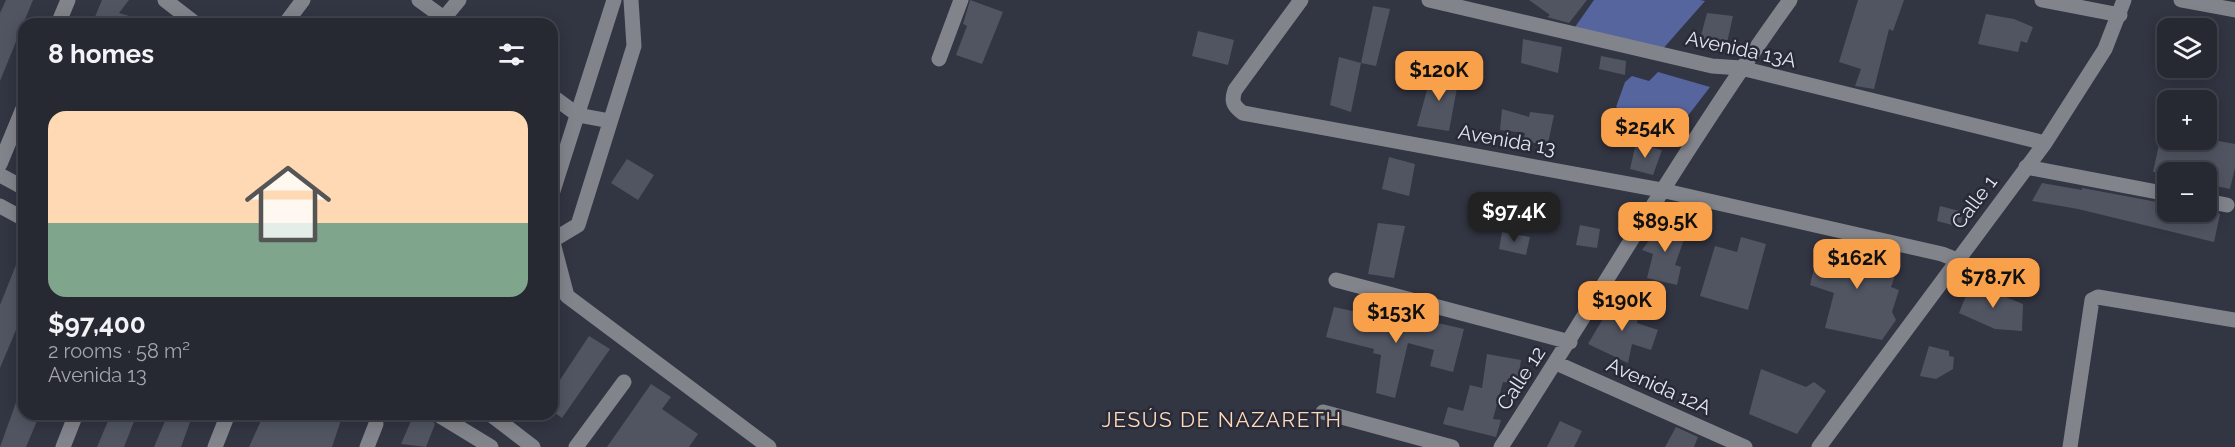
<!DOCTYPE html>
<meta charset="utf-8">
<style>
body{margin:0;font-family:Raleway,sans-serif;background:#2e303a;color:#f1f3f6;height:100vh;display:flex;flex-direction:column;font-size:22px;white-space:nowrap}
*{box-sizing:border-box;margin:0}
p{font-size:20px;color:#a4a6ac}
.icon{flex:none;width:33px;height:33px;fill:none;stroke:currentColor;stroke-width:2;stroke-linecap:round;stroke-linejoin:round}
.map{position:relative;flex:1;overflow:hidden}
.sheet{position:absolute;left:18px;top:18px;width:540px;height:402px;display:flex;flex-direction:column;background:#262832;border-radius:18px;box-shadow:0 3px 15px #0003,0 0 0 2px #42444d}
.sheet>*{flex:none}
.fabs{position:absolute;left:2157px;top:18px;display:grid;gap:12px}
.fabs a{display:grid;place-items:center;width:60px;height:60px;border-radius:12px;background:#262832;box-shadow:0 3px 15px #0003,0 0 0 2px #42444d;font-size:30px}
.price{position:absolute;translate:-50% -51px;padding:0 14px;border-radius:12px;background:#f8a14a;color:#111;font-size:20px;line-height:39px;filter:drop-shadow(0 2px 3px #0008)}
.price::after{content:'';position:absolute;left:50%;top:36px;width:18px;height:14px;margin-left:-9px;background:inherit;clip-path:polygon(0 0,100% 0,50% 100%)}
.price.current{background:#222;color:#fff}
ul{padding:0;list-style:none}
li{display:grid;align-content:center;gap:12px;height:318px;padding:0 30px}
li span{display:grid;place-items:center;height:186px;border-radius:18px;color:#555}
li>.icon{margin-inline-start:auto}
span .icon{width:108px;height:108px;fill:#fffc;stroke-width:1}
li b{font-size:26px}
h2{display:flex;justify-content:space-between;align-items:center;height:72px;padding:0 30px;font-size:26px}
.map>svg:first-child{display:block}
.forest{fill:#57659f}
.building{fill:#515562}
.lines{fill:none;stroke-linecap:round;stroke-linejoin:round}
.minor{stroke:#82848b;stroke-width:15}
.labels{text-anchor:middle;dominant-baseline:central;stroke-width:5;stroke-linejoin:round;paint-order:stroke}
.street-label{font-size:20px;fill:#e3e6ee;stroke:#282b37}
.neighbourhood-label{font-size:21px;letter-spacing:1.5px;fill:#ffd9b9;stroke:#282b37}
</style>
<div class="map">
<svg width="2235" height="447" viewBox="0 0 2235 447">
<rect width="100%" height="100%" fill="#323542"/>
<path class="forest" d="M 1594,0 L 1700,0 L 1705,1 L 1661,51 L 1575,27 Z
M 1658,72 L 1710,87 L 1673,135 L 1616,107 L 1625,82 L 1632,76 L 1649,81 Z"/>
<path class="building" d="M 6,0 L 33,0 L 0,81 L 0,13 Z
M 102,0 L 129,0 L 119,13 L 143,20 L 142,24 L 92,24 Z
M 970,0 L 1003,12 L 982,64 L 956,55 L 967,26 L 963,24 Z
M 1529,0 L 1587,0 L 1569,23 L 1547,17 L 1550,15 Z
M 1858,0 L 1904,0 L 1893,31 L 1889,29 L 1874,89 L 1855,86 L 1861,69 L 1839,62 Z
M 1373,6 L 1390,9 L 1376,66 L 1361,63 Z
M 1707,13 L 1733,16 L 1727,43 L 1700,39 Z
M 1986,14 L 2014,19 L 2033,27 L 2027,43 L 2021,41 L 2018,52 L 1978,44 Z
M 1198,31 L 1234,40 L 1228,65 L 1192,56 Z
M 1523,39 L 1562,47 L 1558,73 L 1521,63 Z
M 1601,56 L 1626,61 L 1625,75 L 1599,69 Z
M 1339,57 L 1361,63 L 1351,112 L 1330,105 Z
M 1432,72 L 1459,77 L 1449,131 L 1417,126 Z
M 1502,109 L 1529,117 L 1530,112 L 1554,115 L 1547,148 L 1524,139 L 1525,133 L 1500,130 Z
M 2160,140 L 2213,140 L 2235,144 L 2235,168 L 2230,189 L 2206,184 L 2206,172 L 2153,172 Z
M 1636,143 L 1662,150 L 1653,175 L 1630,169 Z
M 1389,157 L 1415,164 L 1409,196 L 1382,189 Z
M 627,159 L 654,175 L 638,200 L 611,183 Z
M 2042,183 L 2082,190 L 2082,188 L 2168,204 L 2168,212 L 2220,214 L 2214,242 L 2078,209 L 2032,201 Z
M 1940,206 L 1963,212 L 1960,227 L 1937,221 Z
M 1663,221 L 1687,231 L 1675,265 L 1681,267 L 1677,285 L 1647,278 L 1653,254 L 1642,250 Z
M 1378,223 L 1405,226 L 1394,278 L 1368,274 Z
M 1580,225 L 1600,229 L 1597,248 L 1576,245 Z
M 1502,232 L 1530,237 L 1526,255 L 1499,249 Z
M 1741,237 L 1766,244 L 1748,310 L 1700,296 L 1715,246 L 1737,252 Z
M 1821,240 L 1900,261 L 1891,287 L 1899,290 L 1892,312 L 1896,320 L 1882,340 L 1825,328 L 1834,293 L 1810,285 Z
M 24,245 L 24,311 L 0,368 L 0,305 Z
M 1971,283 L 2023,304 L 2022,331 L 1995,329 L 1959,313 Z
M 1614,300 L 1640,308 L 1637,323 L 1658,330 L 1651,350 L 1632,344 L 1628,363 L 1588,344 Z
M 1334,307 L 1357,312 L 1356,317 L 1417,329 L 1420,319 L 1464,329 L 1453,372 L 1430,366 L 1434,350 L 1408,343 L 1395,398 L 1376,393 L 1381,355 L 1373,353 L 1374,349 L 1326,337 Z
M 589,336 L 610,349 L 562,418 L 552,411 L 552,392 Z
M 1929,346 L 1949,351 L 1949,356 L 1954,357 L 1953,369 L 1936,379 L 1920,376 Z
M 1487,354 L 1521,360 L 1517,384 L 1503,382 L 1493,419 L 1501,420 L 1496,437 L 1443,424 L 1448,407 L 1463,411 L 1470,385 L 1482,388 Z
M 1761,369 L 1806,387 L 1814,382 L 1826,391 L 1797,434 L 1749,414 Z
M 23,383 L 24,414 L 40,414 L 26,447 L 0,447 Z
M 651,384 L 671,397 L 662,409 L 698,434 L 689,447 L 607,447 Z
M 111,414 L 137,414 L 124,447 L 97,447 Z
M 168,414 L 193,414 L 181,447 L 154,447 Z
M 264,414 L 343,414 L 332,447 L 249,447 Z
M 414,414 L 427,414 L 435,424 L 426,447 L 401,444 Z
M 1560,421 L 1582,431 L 1574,447 L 1547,447 Z
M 1676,427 L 1698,437 L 1694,447 L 1665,447 Z"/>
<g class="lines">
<path class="minor" d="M 165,0 L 196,24
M 419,0 L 452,24
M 1301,0 L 1235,90 C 1231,101 1233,106 1243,113 L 1661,190 L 1942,254 L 1957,260
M 1429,0 L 1712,66 L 1741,68 L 2045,143
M 2042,0 L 2120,15
M 2181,0 L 2235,10
M 444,18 L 459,0
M 58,24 L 68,0
M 285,24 L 303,0
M 939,59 L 961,0
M 552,96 L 578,115 L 610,121
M 0,164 L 24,106
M 2026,167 L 2168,194
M 0,175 L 24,188
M 552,194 L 614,0
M 2206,201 L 2227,205
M 0,206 L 24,219
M 552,235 L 553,240 L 578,225 L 634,46 L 631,0
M 552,239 L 567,296 L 769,447
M 1336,280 L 1570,342
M 1556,363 L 1745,447
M 1323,412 L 1452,447
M 437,414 L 491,447
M 490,414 L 533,447
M 63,447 L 76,414
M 215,447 L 228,414
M 367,447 L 376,424
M 576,447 L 624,382
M 1501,447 C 1598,298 1686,144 1790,0
M 1819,447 L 2045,143 L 2105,49 L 2124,0
M 2070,447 L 2092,300 L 2098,297 L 2235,320"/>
</g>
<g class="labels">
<g class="street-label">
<text transform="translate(1741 49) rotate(12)">Avenida 13A</text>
<text transform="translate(1507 140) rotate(10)">Avenida 13</text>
<text transform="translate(1974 202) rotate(-53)">Calle 1</text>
<text transform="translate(1521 378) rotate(-57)">Calle 12</text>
<text transform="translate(1659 386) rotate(24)">Avenida 12A</text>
</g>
<g class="neighbourhood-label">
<text x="1222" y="419">JESÚS DE NAZARETH</text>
</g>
</g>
</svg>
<div class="fabs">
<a><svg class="icon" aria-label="layers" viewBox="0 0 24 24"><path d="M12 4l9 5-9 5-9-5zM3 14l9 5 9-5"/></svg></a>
<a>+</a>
<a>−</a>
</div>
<b class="price" style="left:1439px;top:102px">$120K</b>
<b class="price" style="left:1645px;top:159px">$254K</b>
<b class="price current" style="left:1514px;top:243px">$97.4K</b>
<b class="price" style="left:1665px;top:253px">$89.5K</b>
<b class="price" style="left:1857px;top:290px">$162K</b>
<b class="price" style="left:1993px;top:309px">$78.7K</b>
<b class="price" style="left:1622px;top:332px">$190K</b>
<b class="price" style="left:1396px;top:344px">$153K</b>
<section class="sheet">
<h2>8 homes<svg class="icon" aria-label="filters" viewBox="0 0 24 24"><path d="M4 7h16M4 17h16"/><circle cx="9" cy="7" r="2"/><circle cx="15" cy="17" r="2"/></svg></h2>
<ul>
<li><span style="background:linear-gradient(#ffd9b3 60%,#7fa58c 0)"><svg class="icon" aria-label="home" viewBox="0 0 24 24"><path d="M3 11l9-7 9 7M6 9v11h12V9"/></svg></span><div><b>$97,400</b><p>2 rooms · 58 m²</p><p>Avenida 13</p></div></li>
</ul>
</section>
</div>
